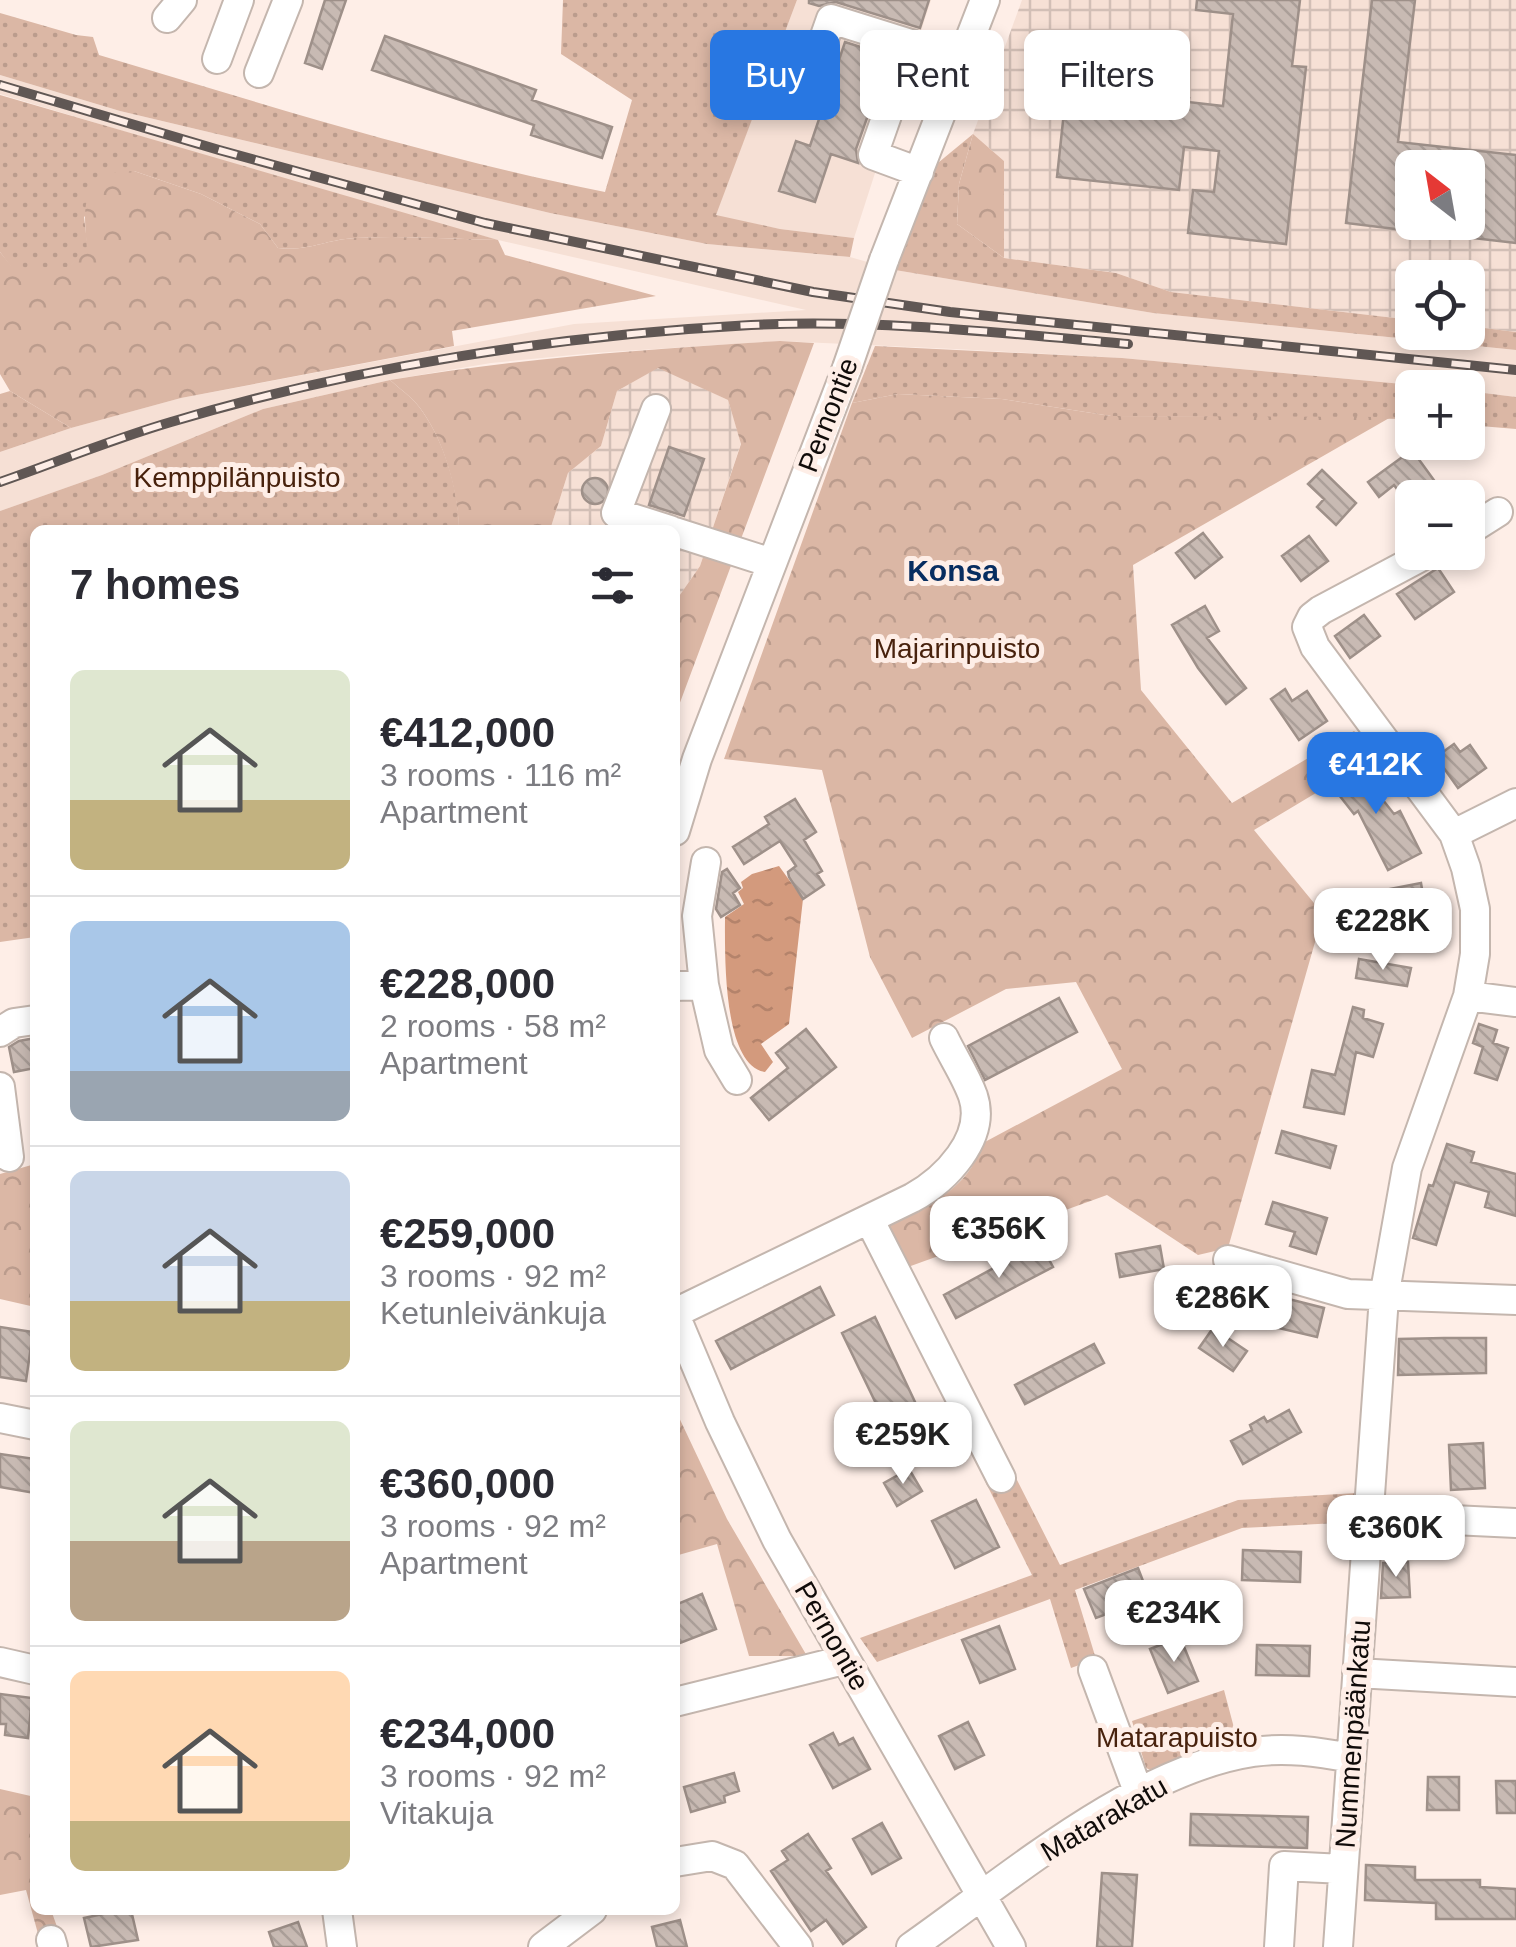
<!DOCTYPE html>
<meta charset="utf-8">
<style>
body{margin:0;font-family:Helvetica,sans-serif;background:#f2f2f3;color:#2b2b33;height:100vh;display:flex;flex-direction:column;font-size:38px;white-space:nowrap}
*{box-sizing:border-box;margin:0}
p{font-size:32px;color:#7c7c81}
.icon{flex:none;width:55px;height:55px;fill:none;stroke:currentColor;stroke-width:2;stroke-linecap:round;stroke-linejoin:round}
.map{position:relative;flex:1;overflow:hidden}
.side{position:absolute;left:30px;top:525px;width:650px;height:1390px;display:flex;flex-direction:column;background:#fff;border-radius:15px;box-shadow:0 5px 15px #0003}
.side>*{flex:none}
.guide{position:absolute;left:710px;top:30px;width:655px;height:90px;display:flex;gap:20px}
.needle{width:65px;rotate:329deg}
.tools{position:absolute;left:1395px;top:150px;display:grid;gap:20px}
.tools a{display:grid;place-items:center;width:90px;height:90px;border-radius:15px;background:#fff;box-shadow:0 5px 15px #0003;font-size:50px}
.price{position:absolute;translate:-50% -85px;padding:0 22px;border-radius:20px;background:#fff;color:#222;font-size:32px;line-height:65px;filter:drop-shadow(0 2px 5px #0008)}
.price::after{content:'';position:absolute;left:50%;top:60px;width:30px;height:22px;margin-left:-15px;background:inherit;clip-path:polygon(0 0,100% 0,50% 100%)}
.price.selected{background:#2877e2;color:#fff}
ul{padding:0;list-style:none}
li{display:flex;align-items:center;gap:30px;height:250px;padding:0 40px}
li+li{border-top:2px solid #e1e1e2}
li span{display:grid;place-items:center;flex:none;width:280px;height:200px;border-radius:15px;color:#555}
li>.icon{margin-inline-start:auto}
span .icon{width:120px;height:120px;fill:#fffc;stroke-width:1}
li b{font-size:42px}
h2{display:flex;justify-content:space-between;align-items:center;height:120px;padding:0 40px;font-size:42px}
.chip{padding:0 35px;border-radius:15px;background:#fff;box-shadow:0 5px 15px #0003;font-size:35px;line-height:90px}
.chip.selected{background:#2877e2;color:#fff}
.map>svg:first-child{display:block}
.built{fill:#f6e0d5}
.industrial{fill:url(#industrial-grid);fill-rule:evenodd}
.green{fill:url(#green-dots)}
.forest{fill:url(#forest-crowns)}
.water{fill:url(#water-ripples)}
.building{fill:url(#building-back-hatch);stroke:#9e9089;stroke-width:2.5}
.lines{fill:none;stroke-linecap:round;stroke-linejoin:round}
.minor-casing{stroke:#c4b6ae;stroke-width:32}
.minor{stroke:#fff;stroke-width:28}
.rail-casing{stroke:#605754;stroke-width:10}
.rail{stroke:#feeee7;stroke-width:6;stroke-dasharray:19;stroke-linecap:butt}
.minor-bridge-casing{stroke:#c4b6ae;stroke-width:32;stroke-linecap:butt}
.minor-bridge{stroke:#fff;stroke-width:28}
.labels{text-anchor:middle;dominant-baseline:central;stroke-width:10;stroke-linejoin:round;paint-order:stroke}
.street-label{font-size:28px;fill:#100b09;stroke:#feeee7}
.park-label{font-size:28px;fill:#48220d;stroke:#feeee7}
.neighbourhood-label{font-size:30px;font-weight:bold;fill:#072d60;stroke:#feeee7}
</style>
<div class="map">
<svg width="1516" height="1947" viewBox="0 0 1516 1947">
<defs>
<pattern id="industrial-grid" width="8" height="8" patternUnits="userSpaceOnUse" patternTransform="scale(2.5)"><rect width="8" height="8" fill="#f6e0d5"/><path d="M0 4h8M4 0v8" fill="none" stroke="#d2bfb6"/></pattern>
<pattern id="green-dots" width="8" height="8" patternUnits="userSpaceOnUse" patternTransform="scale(2.5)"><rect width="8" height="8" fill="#dbb7a5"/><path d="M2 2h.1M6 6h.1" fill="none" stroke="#bb9c8d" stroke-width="1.8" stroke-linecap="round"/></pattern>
<pattern id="forest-crowns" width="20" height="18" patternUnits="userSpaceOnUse" patternTransform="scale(2.5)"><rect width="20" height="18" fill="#dbb7a5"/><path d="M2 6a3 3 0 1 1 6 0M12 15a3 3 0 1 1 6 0" fill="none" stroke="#bb9c8d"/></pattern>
<pattern id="water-ripples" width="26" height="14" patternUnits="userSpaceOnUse" patternTransform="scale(2.5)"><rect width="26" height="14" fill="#d39a7d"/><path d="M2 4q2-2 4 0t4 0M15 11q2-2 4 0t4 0" fill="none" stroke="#b4836b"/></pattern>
<pattern id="building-back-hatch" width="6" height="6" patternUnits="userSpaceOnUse" patternTransform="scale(2.5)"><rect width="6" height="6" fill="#c8bab3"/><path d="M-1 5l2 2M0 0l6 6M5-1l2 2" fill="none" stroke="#ab9f99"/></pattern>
</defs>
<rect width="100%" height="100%" fill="#feeee7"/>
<path class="built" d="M 797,0 L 931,0 L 854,238 L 780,229 L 715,216 Z
M 0,75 L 120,111 L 550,213 L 707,244 L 850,257 L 895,270 L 1153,313 L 1516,350 L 1516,397 L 1468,391 L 1468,388 L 1435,387 L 1122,358 L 954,349 L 780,341 L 594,353 L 491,363 L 390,380 L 263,409 L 102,475 L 0,511 L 0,452 L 71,428 L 181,398 L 574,324 L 806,310 L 498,240 L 365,204 L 0,94 Z"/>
<path class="industrial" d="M 1022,0 L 1516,0 L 1516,332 L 1468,326 L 1468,278 L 1412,278 L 1412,320 L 1171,292 L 1116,273 L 1004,258 L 1004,161 L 973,134 ZM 1412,168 L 1468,168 L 1468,222 L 1412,222 Z
M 659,367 L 728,400 L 741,443 L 700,566 L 675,602 L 675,530 L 550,530 L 568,473 L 601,446 L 617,391 Z"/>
<path class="green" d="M 563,0 L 797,0 L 716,215 L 780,229 L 854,238 L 850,257 L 707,244 L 550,213 L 120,111 L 0,75 L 0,13 L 76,35 L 93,37 L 99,55 C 266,105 434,158 605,192 L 632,100 L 561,54 Z
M 0,95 L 498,240 C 451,239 402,235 355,238 C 324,240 311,251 278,248 L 260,224 L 201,194 L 134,171 L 84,217 L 88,250 L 68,268 L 12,268 L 0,252 Z
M 973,134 L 959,184 L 957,224 L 1004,258 L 1116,273 L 1171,292 L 1412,320 L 1412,332 L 1468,332 L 1468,326 L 1516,332 L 1516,350 L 1153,313 L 895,270 L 933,167 Z
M 875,346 L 1122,358 L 1435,387 L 1412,388 L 1412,419 L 1111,416 L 1002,399 L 898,394 L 852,403 Z
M 390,380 C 400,389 412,397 420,408 C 444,440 459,490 459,530 L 35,530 L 35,937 L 0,942 L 0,511 L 102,475 L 263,409 Z
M 10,391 L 71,428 L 0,452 L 0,394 Z
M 1468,391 L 1516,397 L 1516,429 L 1468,425 Z
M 1010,1466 L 1060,1565 L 1238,1500 L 1357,1493 L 1356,1522 L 1242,1528 L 1075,1590 L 1096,1659 L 1071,1668 L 1050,1599 L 877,1662 L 860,1638 L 1032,1575 L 984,1479 Z
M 1224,1690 L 1238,1743 L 1160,1774 L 1146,1768 L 1132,1721 Z"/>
<path class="forest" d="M 973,134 L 1004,161 L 1004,258 L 957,224 L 959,184 Z
M 134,171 L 201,194 L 260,224 L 278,248 C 311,251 324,240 355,238 C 402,235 451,239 498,240 L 505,255 L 656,296 L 452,331 L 454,346 L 181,398 L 71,428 L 10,391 L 0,374 L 0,252 L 13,268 L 68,267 L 87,250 C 85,220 80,197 101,174 Z
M 780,341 L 814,343 L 675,716 L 675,602 L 700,566 L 741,444 L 728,400 L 658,368 L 617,391 L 601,446 L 568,473 L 550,530 L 459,530 C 458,490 444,440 420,408 C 412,397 400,389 390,380 C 520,358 649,349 780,341 Z
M 898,394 L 1002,399 L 1111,416 L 1391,417 L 1133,565 L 1141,690 L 1232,803 L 1354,731 L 1376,757 L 1254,830 L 1323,914 L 1228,1248 L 1198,1255 L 1107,1195 L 908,1267 L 886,1225 C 930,1203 966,1193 983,1143 L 1122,1069 L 1076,982 L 1006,989 L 912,1038 L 870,957 L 822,770 L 724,759 L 852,403 Z
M 35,1164 L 35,1307 L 0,1299 L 0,1174 Z
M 675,1409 L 727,1519 L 807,1656 L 749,1656 L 717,1544 L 675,1556 Z
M 0,1789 L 35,1797 L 35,1910 L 51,1910 L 60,1935 L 40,1941 L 26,1890 L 0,1895 Z"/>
<path class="water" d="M 779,866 L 803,899 L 789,1024 L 761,1044 L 773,1062 L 765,1072 C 722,1065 725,952 725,917 L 744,904 L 738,892 L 743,888 L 741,882 L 752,874 Z"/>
<path class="building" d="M 325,0 L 346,0 L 322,69 L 305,63 Z
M 809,0 L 929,0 L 920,28 L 836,2 L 819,6 L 809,3 Z
M 1197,0 L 1300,0 L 1292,66 L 1306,67 L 1286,244 L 1188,233 L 1193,190 L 1214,192 L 1219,151 L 1184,147 L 1179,190 L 1057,177 L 1067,84 L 1189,98 L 1188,102 L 1223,106 L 1233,14 L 1196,10 Z
M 1372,0 L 1415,0 L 1398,142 L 1516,155 L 1516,243 L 1429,233 L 1429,222 L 1468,222 L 1468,168 L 1412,168 L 1412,231 L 1346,223 Z
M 385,36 L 536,90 L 532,100 L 612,127 L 602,158 L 531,135 L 534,125 L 372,70 Z
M 845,42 L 889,56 L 856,149 L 858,163 L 831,154 L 815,202 L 779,191 L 796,141 L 810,146 Z
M 669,447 L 704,459 L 684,516 L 649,505 Z
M 1412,450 L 1436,483 L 1408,504 L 1394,485 L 1379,497 L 1368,482 Z
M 1322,470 L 1356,503 L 1336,525 L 1317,507 L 1324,499 L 1308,484 Z
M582 491a13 13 0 1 1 26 0a13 13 0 1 1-26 0Z
M 1203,533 L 1222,557 L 1195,578 L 1176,553 Z
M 1309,536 L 1328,561 L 1301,581 L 1282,556 Z
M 1438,568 L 1454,592 L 1415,619 L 1397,594 Z
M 1205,606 L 1219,631 L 1207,638 L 1246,688 L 1226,704 L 1198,668 L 1172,625 Z
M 1364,615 L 1380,636 L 1350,658 L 1335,636 Z
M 1285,689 L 1292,701 L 1307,691 L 1327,721 L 1299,740 L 1271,699 Z
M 1454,744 L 1460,752 L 1470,745 L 1486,768 L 1458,788 L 1436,757 Z
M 1352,761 L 1394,814 L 1400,811 L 1421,853 L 1388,870 L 1358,811 L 1354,814 L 1328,781 Z
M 795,799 L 816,832 L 804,840 L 822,871 L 817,874 L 824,885 L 803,899 L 789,877 L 788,872 L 796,866 L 780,841 L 744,864 L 733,847 L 769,824 L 765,817 Z
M 727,869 L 740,888 L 733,893 L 740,905 L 721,917 L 716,909 L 722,872 Z
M 1421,883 L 1426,913 L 1396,918 L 1390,889 Z
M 1359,959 L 1411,968 L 1407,986 L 1356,978 Z
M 1059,998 L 1077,1032 L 985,1080 L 968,1046 Z
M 1353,1007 L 1364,1010 L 1363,1018 L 1383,1024 L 1373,1057 L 1356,1052 L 1344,1114 L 1304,1107 L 1312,1070 L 1335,1075 Z
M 1479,1024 L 1497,1030 L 1493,1043 L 1508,1048 L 1497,1080 L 1475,1073 L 1483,1047 L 1473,1043 Z
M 806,1029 L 836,1067 L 769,1120 L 751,1098 L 788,1068 L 776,1053 Z
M 35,1038 L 35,1068 L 14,1072 L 9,1047 L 19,1041 Z
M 1282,1131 L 1336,1146 L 1330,1168 L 1276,1153 Z
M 1447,1144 L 1474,1152 L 1471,1162 L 1516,1174 L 1516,1216 L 1485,1207 L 1489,1192 L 1455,1182 L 1436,1245 L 1413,1238 L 1429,1185 L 1433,1186 Z
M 1273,1202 L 1327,1218 L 1316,1254 L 1290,1246 L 1295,1232 L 1266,1224 Z
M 1040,1243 L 1053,1267 L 956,1318 L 944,1295 Z
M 1160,1246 L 1164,1269 L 1120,1277 L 1116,1254 Z
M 820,1287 L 834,1315 L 731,1369 L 716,1341 Z
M 1269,1294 L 1324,1308 L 1317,1337 L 1261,1324 Z
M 875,1317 L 915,1402 L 883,1418 L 842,1333 Z
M 0,1327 L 33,1332 L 26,1381 L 0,1377 Z
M 1213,1328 L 1247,1351 L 1233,1371 L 1199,1348 Z
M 1444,1338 L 1486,1338 L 1486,1373 L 1398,1375 L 1399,1339 Z
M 1094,1344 L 1104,1363 L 1025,1404 L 1015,1385 Z
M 1289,1410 L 1301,1432 L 1243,1464 L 1231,1441 L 1252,1430 L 1250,1425 L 1264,1417 L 1267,1422 Z
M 1483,1443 L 1485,1488 L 1451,1490 L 1449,1445 Z
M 0,1454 L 35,1459 L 35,1493 L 0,1487 Z
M 909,1469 L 922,1491 L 897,1506 L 884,1483 Z
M 976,1500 L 999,1547 L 955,1568 L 932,1521 Z
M 1243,1550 L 1301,1552 L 1300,1582 L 1242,1580 Z
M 1408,1562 L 1410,1597 L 1381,1598 L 1383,1563 Z
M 1138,1568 L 1156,1615 L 1132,1625 L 1125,1607 L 1096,1618 L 1084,1589 Z
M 702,1594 L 716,1629 L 675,1645 L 675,1605 Z
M 999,1626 L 1015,1669 L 980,1683 L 962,1640 Z
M 1180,1637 L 1198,1681 L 1168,1693 L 1150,1649 Z
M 1257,1645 L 1310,1646 L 1309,1676 L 1256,1675 Z
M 0,1694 L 32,1698 L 28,1738 L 5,1735 L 6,1724 L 0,1724 Z
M 968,1722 L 984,1755 L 955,1769 L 939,1736 Z
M 833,1733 L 839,1745 L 853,1738 L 870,1769 L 833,1788 L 810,1745 Z
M 734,1773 L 739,1791 L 724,1796 L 725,1802 L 691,1812 L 684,1787 Z
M 1428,1777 L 1459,1777 L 1459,1810 L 1427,1810 Z
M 1496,1781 L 1516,1781 L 1516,1813 L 1497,1813 Z
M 1191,1814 L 1308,1817 L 1307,1848 L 1190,1845 Z
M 882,1823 L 901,1858 L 872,1874 L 853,1839 Z
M 808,1834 L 831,1868 L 826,1871 L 866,1927 L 843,1944 L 826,1920 L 811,1931 L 771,1871 L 788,1860 L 782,1851 Z
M 1366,1865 L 1415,1867 L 1415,1880 L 1480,1880 L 1480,1887 L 1516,1889 L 1516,1919 L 1436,1919 L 1436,1903 L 1365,1900 Z
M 1102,1873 L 1137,1875 L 1132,1947 L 1097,1947 Z
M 122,1910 L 131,1910 L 138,1940 L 91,1947 L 84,1918 Z
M 680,1920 L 687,1947 L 657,1947 L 652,1927 Z
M 298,1922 L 307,1947 L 274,1947 L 269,1932 Z"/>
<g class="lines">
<defs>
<path id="minor" d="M 167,18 L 182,0
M 912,44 L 873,155 L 919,172
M 217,59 L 239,0
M 259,73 L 288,0
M 801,104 L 831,19 L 962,60
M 884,260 L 985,0
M 656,409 L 616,513 L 670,530
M 1468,531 L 1498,512
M 675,532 L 772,563
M 675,831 L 697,759 L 847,368
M 1454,834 L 1516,803
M 704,985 L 719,1050 L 737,1080
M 675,986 L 704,985 L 697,916 L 706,862
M 1468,996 L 1516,1002
M 0,1032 L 14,1023 L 35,1020
M 0,1087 L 9,1157
M 869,1219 L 1001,1478
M 1228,1260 L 1348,1294 L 1516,1300
M 675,1313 L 912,1198 C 945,1180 987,1138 973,1096 C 966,1076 953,1057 944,1038
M 675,1315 L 720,1422 L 777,1540 L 1011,1947
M 0,1418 L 35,1425
M 1369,1516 L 1516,1523
M 0,1662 L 35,1670
M 1093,1670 L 1139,1794
M 1357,1673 L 1516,1682
M 675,1702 L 844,1660
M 675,1862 L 712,1856 L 735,1865 L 798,1947
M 337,1910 L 342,1947
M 51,1940 L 53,1947
M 543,1947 L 592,1910
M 911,1947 C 1008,1879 1134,1770 1253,1752 C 1286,1747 1319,1752 1351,1758
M 1279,1947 L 1284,1866 L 1343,1869
M 1338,1947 L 1384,1297 L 1407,1168 L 1468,996 L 1475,954 L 1475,909 L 1466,868 L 1454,834 L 1315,647 L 1307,627 L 1312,617 L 1321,610 L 1430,552"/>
</defs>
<use href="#minor" class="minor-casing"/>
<use href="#minor" class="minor"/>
<defs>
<path id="rail" d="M 0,85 L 219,150 L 485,223 L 813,292 L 950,312 L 1516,370
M 0,482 C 57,462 113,439 171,422 C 354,367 560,335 751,325 C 877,319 1003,333 1128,344"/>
</defs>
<use href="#rail" class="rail-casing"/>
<use href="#rail" class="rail"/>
<defs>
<path id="minor-bridge" d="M 847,368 L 884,260"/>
</defs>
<use href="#minor-bridge" class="minor-bridge-casing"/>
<use href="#minor-bridge" class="minor-bridge"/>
</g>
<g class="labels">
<g class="street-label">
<text transform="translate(828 415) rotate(-69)">Pernontie</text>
<text transform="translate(832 1636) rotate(60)">Pernontie</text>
<text transform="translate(1353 1734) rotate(-86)">Nummenpäänkatu</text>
<text transform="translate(1104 1819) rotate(-30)">Matarakatu</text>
</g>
<g class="park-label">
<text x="237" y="477">Kemppilänpuisto</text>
<text x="957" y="648">Majarinpuisto</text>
<text x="1177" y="1737">Matarapuisto</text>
</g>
<g class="neighbourhood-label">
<text x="953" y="570">Konsa</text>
</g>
</g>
</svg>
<div class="tools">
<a><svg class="needle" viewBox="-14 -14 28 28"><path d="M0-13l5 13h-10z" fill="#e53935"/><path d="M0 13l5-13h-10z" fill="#7c7c81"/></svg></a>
<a><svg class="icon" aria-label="locate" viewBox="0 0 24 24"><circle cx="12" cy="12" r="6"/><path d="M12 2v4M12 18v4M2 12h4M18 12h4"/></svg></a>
<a>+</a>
<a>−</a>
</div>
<b class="price selected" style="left:1376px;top:817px">€412K</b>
<b class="price" style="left:1383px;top:973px">€228K</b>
<b class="price" style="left:999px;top:1281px">€356K</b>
<b class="price" style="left:1223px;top:1350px">€286K</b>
<b class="price" style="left:903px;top:1487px">€259K</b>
<b class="price" style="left:1396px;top:1580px">€360K</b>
<b class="price" style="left:1174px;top:1665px">€234K</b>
<div class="guide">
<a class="chip selected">Buy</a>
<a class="chip">Rent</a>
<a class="chip">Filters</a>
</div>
<section class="side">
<h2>7 homes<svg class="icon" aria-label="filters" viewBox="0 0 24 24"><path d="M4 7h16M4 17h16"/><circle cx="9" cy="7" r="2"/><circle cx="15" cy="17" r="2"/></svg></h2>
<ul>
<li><span style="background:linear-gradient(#dfe7d0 65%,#c2b280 0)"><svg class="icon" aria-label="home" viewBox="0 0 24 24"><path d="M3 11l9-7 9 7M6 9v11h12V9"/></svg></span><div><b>€412,000</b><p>3 rooms · 116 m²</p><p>Apartment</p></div></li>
<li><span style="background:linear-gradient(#a9c7e8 75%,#9aa5b1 0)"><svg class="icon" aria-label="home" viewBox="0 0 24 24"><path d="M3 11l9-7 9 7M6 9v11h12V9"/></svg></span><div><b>€228,000</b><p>2 rooms · 58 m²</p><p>Apartment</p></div></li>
<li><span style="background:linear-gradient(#c9d6e8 65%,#c2b280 0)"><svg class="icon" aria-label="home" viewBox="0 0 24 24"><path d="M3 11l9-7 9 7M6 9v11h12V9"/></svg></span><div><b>€259,000</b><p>3 rooms · 92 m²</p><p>Ketunleivänkuja</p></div></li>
<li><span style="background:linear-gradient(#dfe7d0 60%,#b9a48a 0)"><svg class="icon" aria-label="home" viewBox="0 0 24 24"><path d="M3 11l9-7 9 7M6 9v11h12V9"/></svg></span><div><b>€360,000</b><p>3 rooms · 92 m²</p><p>Apartment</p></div></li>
<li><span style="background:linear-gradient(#ffd9b3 75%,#c2b280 0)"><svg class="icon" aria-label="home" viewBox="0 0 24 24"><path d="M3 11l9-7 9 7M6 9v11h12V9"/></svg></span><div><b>€234,000</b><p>3 rooms · 92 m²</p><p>Vitakuja</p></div></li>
</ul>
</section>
</div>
